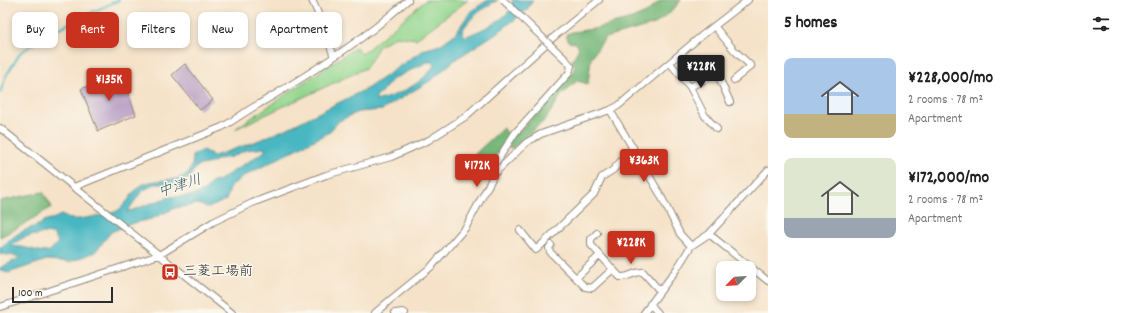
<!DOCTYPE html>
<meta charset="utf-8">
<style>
body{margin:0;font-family:Dekko,"Klee One",sans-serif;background:#f2f2f2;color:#222;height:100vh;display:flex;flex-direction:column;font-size:15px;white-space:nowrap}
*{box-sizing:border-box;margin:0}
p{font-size:13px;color:#767676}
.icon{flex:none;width:22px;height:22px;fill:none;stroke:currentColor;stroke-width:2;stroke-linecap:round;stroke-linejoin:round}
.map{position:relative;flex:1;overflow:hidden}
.drawer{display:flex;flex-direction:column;background:#fff;width:360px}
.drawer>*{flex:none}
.top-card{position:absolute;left:12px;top:12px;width:380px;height:36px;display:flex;gap:8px}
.needle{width:26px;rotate:246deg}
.fabs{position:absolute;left:716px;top:261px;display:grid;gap:8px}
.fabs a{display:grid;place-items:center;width:40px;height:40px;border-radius:8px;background:#fff;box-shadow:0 2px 6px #0003;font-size:20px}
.scale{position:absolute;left:12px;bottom:10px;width:101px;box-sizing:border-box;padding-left:4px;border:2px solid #2b2b2b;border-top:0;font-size:11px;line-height:14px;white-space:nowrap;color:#2b2b2b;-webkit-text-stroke:3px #fbf7ec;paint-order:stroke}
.price{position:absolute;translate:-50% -34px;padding:0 9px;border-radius:4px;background:#c8321e;color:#fff;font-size:13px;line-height:26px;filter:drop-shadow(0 1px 2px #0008)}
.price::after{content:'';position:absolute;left:50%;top:24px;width:12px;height:9px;margin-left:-6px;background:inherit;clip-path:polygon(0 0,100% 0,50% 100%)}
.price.on{background:#222;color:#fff}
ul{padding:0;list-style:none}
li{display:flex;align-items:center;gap:12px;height:100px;padding:0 16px}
li span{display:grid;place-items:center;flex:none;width:112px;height:80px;border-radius:8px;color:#555}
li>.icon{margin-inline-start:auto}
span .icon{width:48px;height:48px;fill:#fffc;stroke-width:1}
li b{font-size:17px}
h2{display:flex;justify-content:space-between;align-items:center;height:48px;padding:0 16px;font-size:17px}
.pill{padding:0 14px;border-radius:8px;background:#fff;box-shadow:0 2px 6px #0003;font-size:14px;line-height:36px}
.pill.on{background:#c8321e;color:#fff}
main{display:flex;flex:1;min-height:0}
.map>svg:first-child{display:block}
.green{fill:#93d68e;stroke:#5f805c}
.forest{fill:#76b779;stroke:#507152}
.water{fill:#49b7c2;stroke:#3a7176;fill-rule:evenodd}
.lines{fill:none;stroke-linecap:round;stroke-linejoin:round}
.stream{stroke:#49b7c2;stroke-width:2}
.building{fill:#b59bc2}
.minor-casing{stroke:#90867a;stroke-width:8}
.minor{stroke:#fff;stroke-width:6}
.minor-bridge-casing{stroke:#90867a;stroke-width:8;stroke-linecap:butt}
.minor-bridge{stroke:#fff;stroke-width:6}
.labels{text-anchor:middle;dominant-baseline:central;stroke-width:3;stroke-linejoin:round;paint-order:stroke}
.poi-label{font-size:14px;fill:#2b2b2b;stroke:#fbf7ec;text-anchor:start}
.water-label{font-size:15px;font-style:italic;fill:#365c60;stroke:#fbf7ec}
</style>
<main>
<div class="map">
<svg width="768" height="313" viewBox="0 0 768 313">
<rect width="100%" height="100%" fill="#fbf7ec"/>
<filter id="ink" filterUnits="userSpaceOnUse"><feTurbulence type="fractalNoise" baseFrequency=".025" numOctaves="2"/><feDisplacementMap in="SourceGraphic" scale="8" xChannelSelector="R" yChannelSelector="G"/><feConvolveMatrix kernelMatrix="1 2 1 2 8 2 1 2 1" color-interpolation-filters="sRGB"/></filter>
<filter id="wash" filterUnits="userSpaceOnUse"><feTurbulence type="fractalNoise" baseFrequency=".012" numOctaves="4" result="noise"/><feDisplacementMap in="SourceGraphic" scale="16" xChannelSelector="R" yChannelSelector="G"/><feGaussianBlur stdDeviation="0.9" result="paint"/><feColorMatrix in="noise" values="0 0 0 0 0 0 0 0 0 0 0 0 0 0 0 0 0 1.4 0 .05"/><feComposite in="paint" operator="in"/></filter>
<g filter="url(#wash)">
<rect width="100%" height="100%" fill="#f5e2c8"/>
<path class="green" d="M 426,0 L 468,0 L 416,39 L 396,36 L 379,46 L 366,68 L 235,129 L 356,47 L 362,54 Z"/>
<path class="forest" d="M 661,0 L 681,0 L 672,11 L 655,24 L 605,38 L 591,58 L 588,84 L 577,81 L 562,94 L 546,119 L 513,148 L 504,146 L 490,162 L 483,178 L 472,168 L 476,153 L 503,128 L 509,135 L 517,134 L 572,73 L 575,67 L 572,61 L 579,48 L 576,43 L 569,42 L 566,35 L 572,32 L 593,29 L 632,19 L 646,13 Z
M 43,192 L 52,207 L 19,227 L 0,237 L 0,201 Z"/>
<path class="water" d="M 488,0 L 498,0 C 484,7 470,17 462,31 L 465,37 C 478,31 515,18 512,0 L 533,0 L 526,11 L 501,30 L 456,59 L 431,80 L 382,110 L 358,112 L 339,121 L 328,133 L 242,177 L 231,186 L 226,200 L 208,208 L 198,204 L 175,208 L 151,219 L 130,224 L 111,232 L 95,252 L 70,262 L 47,260 L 8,273 L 0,270 L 0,268 L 21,257 L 2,254 L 0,255 L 0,248 L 16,235 L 25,230 L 41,224 L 43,221 L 55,218 L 61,215 C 67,218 72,220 78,219 C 82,219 115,213 117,211 C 126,206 132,192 140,186 C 159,174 194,190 193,155 L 203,150 L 214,156 L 252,143 L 288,128 L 368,88 L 423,50 L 440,45 L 455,34 L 471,11 ZM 427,62 L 431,62 L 435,64 C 423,84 399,95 376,101 L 376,98 L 393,79 ZM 265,148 L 265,151 L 218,181 L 212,182 L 206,190 L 192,196 L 169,197 L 127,212 L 142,191 L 155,184 L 175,185 L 188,179 L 197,166 L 211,163 L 218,159 L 231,157 L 246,150 ZM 42,233 L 53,234 L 58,242 L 50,251 L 43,252 L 22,247 L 11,246 C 17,242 22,237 29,236 C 35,234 35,237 42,233 Z"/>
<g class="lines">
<path class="stream" d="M 0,93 L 6,76 L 20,53 L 45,36 L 77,19 L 119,0"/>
</g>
<g id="blocks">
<path class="building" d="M 185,64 L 213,100 L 200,110 L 172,75 Z
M 120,73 L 136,115 L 98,131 L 81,89 Z"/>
</g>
</g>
<g filter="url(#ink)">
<use href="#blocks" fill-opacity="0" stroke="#90867a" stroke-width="1"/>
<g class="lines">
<defs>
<path id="minor" d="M 312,0 L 321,20 L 334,57
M 714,26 L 734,50 L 751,66 L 734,80
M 670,63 L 690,87 L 705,116 L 717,129
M 690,87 L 717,73 L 730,102
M 610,110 L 660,194 L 680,234 L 691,246
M 0,128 L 232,313
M 495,173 L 495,164 L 515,133 L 569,73 L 571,66 L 566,60
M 74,187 L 222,127 C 235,120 246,111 259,104 C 298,81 336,57 372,30 C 385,20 396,10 408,0
M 520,230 L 536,250 L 594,194 L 602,177 L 613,170 L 633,147
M 597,233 L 591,239 L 591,245 L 620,277 C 631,278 633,271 643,272 L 660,291
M 709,234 L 768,281
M 551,245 L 549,248 L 550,252 L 585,287 L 592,288 L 613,269
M 576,278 L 600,255
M 650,304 L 658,313
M 0,307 L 159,255 L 213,222 L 252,203 L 326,175 L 391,157 L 429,140 L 465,117 L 555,36 L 599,0
M 375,313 L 390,300 L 431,267 L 466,227 L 495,173 L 527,142 L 541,134 L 610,110 L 618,106 L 700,37 L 748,0
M 395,313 L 403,312 L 405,313
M 644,313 L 676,270 L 691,246 L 709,234 L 768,170"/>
</defs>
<use href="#minor" class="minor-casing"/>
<use href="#minor" class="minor"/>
<defs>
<path id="minor-bridge" d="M 503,0 L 566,60"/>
</defs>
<use href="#minor-bridge" class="minor-bridge-casing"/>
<use href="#minor-bridge" class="minor-bridge"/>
</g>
</g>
<defs>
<symbol id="bus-square" viewBox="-11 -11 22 22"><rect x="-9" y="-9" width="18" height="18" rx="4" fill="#c8321e" stroke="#fbf7ec"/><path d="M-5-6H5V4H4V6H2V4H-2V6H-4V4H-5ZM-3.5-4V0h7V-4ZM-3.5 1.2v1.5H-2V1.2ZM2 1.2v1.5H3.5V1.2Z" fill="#fff"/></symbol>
</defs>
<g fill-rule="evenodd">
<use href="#bus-square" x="160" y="262" width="20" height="20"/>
</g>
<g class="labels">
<g class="poi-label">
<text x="183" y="272">三菱工場前</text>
</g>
<g class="water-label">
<text transform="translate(180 187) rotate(-18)">中津川</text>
</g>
</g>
</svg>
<div class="fabs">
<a><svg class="needle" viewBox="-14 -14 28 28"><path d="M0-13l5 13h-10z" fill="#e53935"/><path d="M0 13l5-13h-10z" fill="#767676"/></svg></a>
</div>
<div class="scale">100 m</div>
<b class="price on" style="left:701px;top:89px">¥228K</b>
<b class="price" style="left:109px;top:102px">¥135K</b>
<b class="price" style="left:644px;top:183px">¥363K</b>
<b class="price" style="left:477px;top:188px">¥172K</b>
<b class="price" style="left:631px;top:265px">¥228K</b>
<div class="top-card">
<a class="pill">Buy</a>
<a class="pill on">Rent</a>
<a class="pill">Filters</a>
<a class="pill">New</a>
<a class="pill">Apartment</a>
</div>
</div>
<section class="drawer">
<h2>5 homes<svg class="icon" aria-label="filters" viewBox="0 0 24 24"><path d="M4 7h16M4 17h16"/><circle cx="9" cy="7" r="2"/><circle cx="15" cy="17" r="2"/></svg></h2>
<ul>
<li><span style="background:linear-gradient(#a9c7e8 70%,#c2b280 0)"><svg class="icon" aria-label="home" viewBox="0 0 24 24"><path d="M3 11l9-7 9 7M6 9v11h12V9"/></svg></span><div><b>¥228,000/mo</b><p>2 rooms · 78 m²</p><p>Apartment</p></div></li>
<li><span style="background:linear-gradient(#dfe7d0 75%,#9aa5b1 0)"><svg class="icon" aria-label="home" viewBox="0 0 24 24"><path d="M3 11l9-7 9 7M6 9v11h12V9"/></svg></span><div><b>¥172,000/mo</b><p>2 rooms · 78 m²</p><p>Apartment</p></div></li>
</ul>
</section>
</main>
